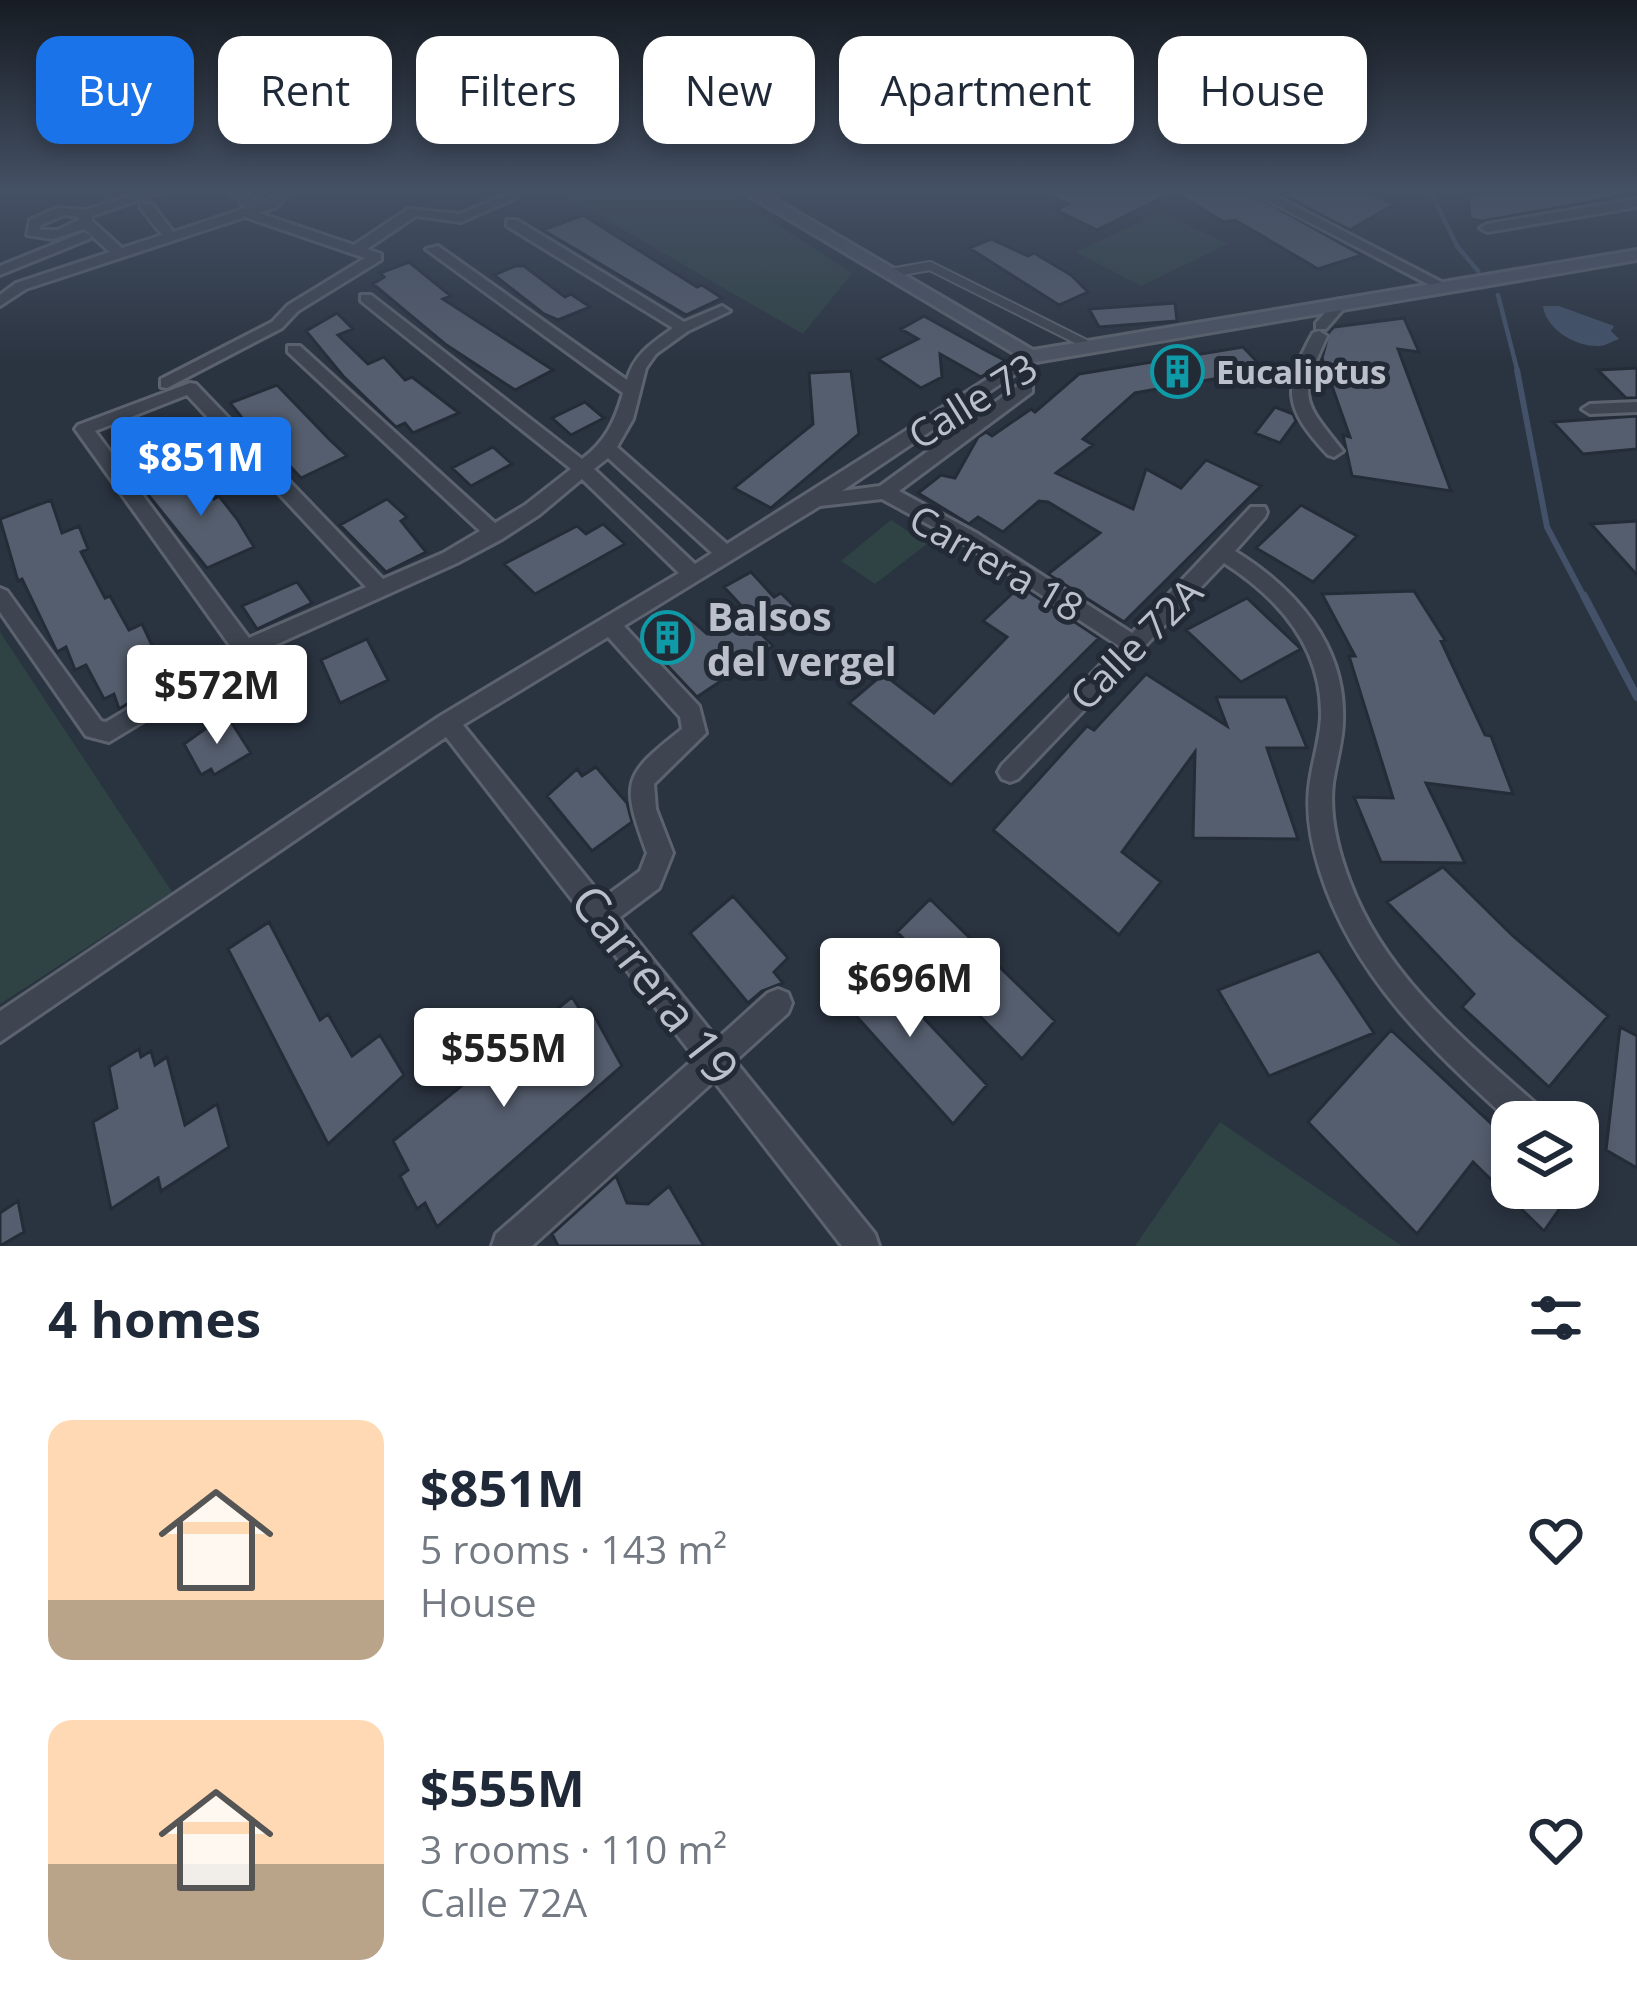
<!DOCTYPE html>
<meta charset="utf-8">
<style>
body{margin:0;font-family:"Open Sans",sans-serif;background:#f6f6f7;color:#1f2937;height:100vh;display:flex;flex-direction:column;font-size:45px;white-space:nowrap}
*{box-sizing:border-box;margin:0}
p{font-size:39px;color:#747a83}
.icon{flex:none;width:66px;height:66px;fill:none;stroke:currentColor;stroke-width:2;stroke-linecap:round;stroke-linejoin:round}
.map{position:relative;height:1246px;overflow:hidden}
.side{display:flex;flex-direction:column;background:#fff;flex:1}
.side>*{flex:none}
.hud{position:absolute;left:36px;top:36px;width:1566px;height:108px;display:flex;gap:24px}
.buttons{position:absolute;left:1491px;top:1101px;display:grid;gap:24px}
.buttons a{display:grid;place-items:center;width:108px;height:108px;border-radius:24px;background:#fff;box-shadow:0 6px 18px #0003;font-size:60px}
.price{position:absolute;translate:-50% -102px;padding:0 27px;border-radius:12px;background:#fff;color:#222;font-size:39px;line-height:78px;filter:drop-shadow(0 3px 6px #0008)}
.price::after{content:'';position:absolute;left:50%;top:72px;width:36px;height:27px;margin-left:-18px;background:inherit;clip-path:polygon(0 0,100% 0,50% 100%)}
.price.active{background:#1a73e8;color:#fff}
ul{padding:0;list-style:none}
li{display:flex;align-items:center;gap:36px;height:300px;padding:0 48px}
li span{display:grid;place-items:center;flex:none;width:336px;height:240px;border-radius:24px;color:#555}
li>.icon{margin-inline-start:auto}
span .icon{width:144px;height:144px;fill:#fffc;stroke-width:1}
li b{font-size:51px}
h2{display:flex;justify-content:space-between;align-items:center;height:144px;padding:0 48px;font-size:51px}
.tag{padding:0 42px;border-radius:24px;background:#fff;box-shadow:0 6px 18px #0003;font-size:42px;line-height:108px}
.tag.active{background:#1a73e8;color:#fff}
.map>svg:first-child{display:block}
.green{fill:#2f4244}
.water{fill:#435269}
.lines{fill:none;stroke-linecap:round;stroke-linejoin:round}
.stream-far2{stroke:#435269;stroke-width:4.5}
.stream-far1{stroke:#435269;stroke-width:6}
.stream{stroke:#435269;stroke-width:8}
.building{fill:#555e6e;stroke:#242c38;stroke-width:3}
.lane-casing{stroke:#5c636e;stroke-width:12}
.street-casing{stroke:#5c636e;stroke-width:6}
.secondary-casing{stroke:#5c636e;stroke-width:6}
.lane{stroke:#3e4551;stroke-width:8}
.street{fill:#3e4551;fill-rule:evenodd}
.secondary{fill:#4c5463;fill-rule:evenodd}
.labels{text-anchor:middle;dominant-baseline:central;stroke-width:10;stroke-linejoin:round;paint-order:stroke}
.far-poi-label{font-size:33px;font-weight:bold;fill:#bbc0cb;stroke:#222a36;text-anchor:start}
.street-label{font-size:39px;fill:#bbc0cb;stroke:#222a36}
.poi-label{font-size:39px;font-weight:bold;fill:#bbc0cb;stroke:#222a36;text-anchor:start}
.near-street-label{font-size:48px;fill:#bbc0cb;stroke:#222a36}
</style>
<div class="map">
<svg width="1637" height="1246" viewBox="0 0 1637 1246">
<rect width="100%" height="100%" fill="#2a3340"/>
<path class="green" d="M 558,192 L 727,192 L 852,273 L 803,334 Z
M 1161,212 L 1228,244 L 1141,286 L 1076,252 Z
M 891,520 L 927,544 L 875,584 L 841,561 Z
M 0,632 L 172,892 L 0,1004 Z
M 1220,1122 L 1402,1246 L 1135,1246 Z"/>
<path class="water" d="M 1543,306 L 1559,306 L 1614,326 L 1611,331 L 1619,339 C 1612,341 1606,346 1599,346 C 1575,347 1546,329 1543,306 Z"/>
<g class="lines">
<path class="stream-far2" d="M 1431,192 L 1457,246 L 1478,271
M 1498,295 L 1518,373"/>
<path class="stream-far1" d="M 1517,370 L 1547,527 L 1585,599"/>
<path class="stream" d="M 1584,596 L 1637,697"/>
</g>
<path class="building" d="M 1042,192 L 1248,192 L 1362,255 L 1318,269 L 1235,220 L 1224,222 L 1174,192 L 1097,230 L 1056,210 L 1068,204 Z
M 1278,192 L 1366,192 L 1395,204 L 1350,230 Z
M 1501,192 L 1612,192 L 1613,198 L 1483,221 L 1470,219 L 1468,196 Z
M 583,215 L 697,287 L 702,285 L 722,298 L 686,315 L 543,230 Z
M 991,239 L 1028,256 L 1034,253 L 1071,275 L 1088,292 L 1059,305 L 969,248 Z
M 409,262 L 451,296 L 443,299 L 553,370 L 515,390 L 445,344 L 373,284 L 384,277 L 380,273 Z
M 515,266 L 524,266 L 565,297 L 571,294 L 590,307 L 558,320 L 544,314 L 494,275 Z
M 1175,303 L 1177,321 L 1099,327 L 1089,309 Z
M 337,313 L 353,329 L 338,335 L 368,364 L 384,357 L 405,380 L 412,377 L 459,413 L 413,433 L 405,423 L 396,427 L 343,376 L 306,331 Z
M 924,316 L 985,350 L 1006,361 L 981,377 L 940,354 L 942,377 L 921,388 L 878,359 L 918,339 L 901,329 Z
M 1404,318 L 1419,352 L 1398,349 L 1451,491 L 1352,476 L 1343,435 L 1350,437 L 1322,358 L 1329,332 L 1334,327 Z
M 1243,347 L 1265,370 L 1135,393 L 1083,439 L 1093,445 L 1056,473 L 1133,509 L 1146,469 L 1181,488 L 1206,460 L 1261,486 L 1124,622 L 1048,574 L 1100,533 L 1048,502 L 1039,501 L 1003,532 L 978,517 L 969,524 L 918,493 L 941,475 L 955,478 L 978,437 L 986,432 L 992,436 L 1031,409 L 1035,412 L 1079,374 Z
M 1637,368 L 1637,398 L 1626,398 L 1598,370 Z
M 851,371 L 859,434 L 771,508 L 734,488 L 813,424 L 809,373 Z
M 277,385 L 329,439 L 347,456 L 301,478 L 289,465 L 283,468 L 230,403 Z
M 585,402 L 604,418 L 571,435 L 552,418 Z
M 1275,407 L 1293,414 L 1296,421 L 1280,443 L 1255,433 Z
M 1637,416 L 1637,449 L 1583,454 L 1553,422 Z
M 493,447 L 512,464 L 471,486 L 452,468 Z
M 196,469 L 214,499 L 219,496 L 237,519 L 254,547 L 207,568 L 145,491 Z
M 387,499 L 407,517 L 401,521 L 426,552 L 386,572 L 340,525 Z
M 51,500 L 62,533 L 79,526 L 88,549 L 81,552 L 105,598 L 110,596 L 129,630 L 142,624 L 168,679 L 119,709 L 114,694 L 104,699 L 86,665 L 75,670 L 66,647 L 57,652 L 22,579 L 18,581 L 0,519 Z
M 1301,505 L 1357,536 L 1313,582 L 1256,548 Z
M 1637,521 L 1637,575 L 1591,524 Z
M 603,524 L 625,544 L 535,594 L 504,564 L 577,526 L 586,534 Z
M 751,572 L 774,597 L 781,593 L 800,612 L 761,634 L 773,646 L 697,697 L 647,644 L 687,616 L 707,634 L 745,610 L 724,587 Z
M 297,582 L 312,603 L 257,629 L 242,606 Z
M 1016,590 L 1026,590 L 1099,638 L 951,785 L 849,703 L 883,674 L 934,713 L 1007,637 L 983,621 Z
M 1414,591 L 1445,640 L 1441,641 L 1485,735 L 1491,736 L 1513,794 L 1426,783 L 1465,863 L 1381,862 L 1354,797 L 1393,798 L 1349,656 L 1355,656 L 1322,594 Z
M 1247,598 L 1301,649 L 1241,682 L 1186,630 Z
M 367,639 L 388,680 L 340,703 L 321,660 Z
M 1146,674 L 1227,726 L 1216,697 L 1286,697 L 1307,748 L 1267,748 L 1298,839 L 1193,838 L 1195,752 L 1122,852 L 1161,882 L 1119,935 L 993,830 L 1087,726 L 1094,730 Z
M 226,714 L 251,753 L 214,775 L 211,769 L 201,775 L 184,744 Z
M 596,767 L 627,803 L 632,822 L 592,851 L 547,796 L 577,769 L 582,776 Z
M 1443,867 L 1513,936 L 1608,1016 L 1549,1087 L 1462,1007 L 1474,994 L 1387,902 Z
M 733,896 L 788,958 L 774,972 L 783,983 L 762,991 L 748,1003 L 690,933 Z
M 930,899 L 1055,1021 L 1022,1059 L 897,932 Z
M 269,922 L 320,1020 L 328,1014 L 352,1056 L 380,1035 L 404,1075 L 328,1144 L 228,949 Z
M 1319,951 L 1374,1033 L 1269,1076 L 1218,990 Z
M 866,957 L 987,1085 L 953,1124 L 832,989 Z
M 572,997 L 583,1014 L 590,1008 L 622,1066 L 437,1227 L 425,1203 L 417,1209 L 400,1176 L 408,1170 L 393,1141 Z
M 1620,1027 L 1637,1036 L 1637,1168 L 1606,1150 Z
M 1391,1030 L 1512,1143 L 1512,1188 L 1574,1188 L 1544,1231 L 1473,1162 L 1417,1234 L 1308,1122 Z
M 139,1049 L 141,1057 L 151,1051 L 155,1065 L 167,1057 L 185,1125 L 217,1104 L 229,1147 L 161,1191 L 158,1178 L 111,1209 L 93,1122 L 117,1108 L 109,1067 Z
M 616,1176 L 627,1203 L 648,1204 L 669,1186 L 704,1246 L 558,1246 L 552,1234 Z
M 18,1201 L 24,1232 L 0,1246 L 0,1213 Z"/>
<g class="lines">
<defs>
<path id="lane" d="M 890,273 L 930,266 L 1088,345"/>
<path id="street" d="M 143,192 L 162,192 L 92,216 L 92,221 L 122,248 L 162,235 L 140,207 L 142,204 L 152,204 L 173,232 L 246,208 L 231,192 L 244,192 L 258,204 L 267,201 L 275,192 L 288,192 L 277,207 L 259,213 L 354,245 L 408,209 L 460,214 L 507,194 L 518,197 L 461,222 L 416,216 L 367,249 L 381,254 L 381,260 L 298,311 L 282,328 L 167,388 L 161,387 L 161,379 L 272,322 L 288,305 L 365,258 L 245,217 L 26,289 L 0,306 L 0,295 L 16,283 L 110,252 L 84,229 L 53,239 L 27,235 L 30,220 L 57,208 L 85,210 ZM 64,215 L 79,217 L 79,220 L 58,230 L 39,230 L 41,225 Z
M 1252,192 L 1268,192 L 1451,287 L 1439,290 Z
M 1637,199 L 1637,207 L 1487,232 L 1480,228 L 1487,224 Z
M 507,220 L 517,220 L 684,322 L 722,306 L 730,311 L 688,331 L 656,354 L 646,368 L 633,419 L 617,447 L 727,544 L 1030,352 L 1036,354 L 1036,360 L 842,491 L 880,486 L 1020,384 L 1032,384 L 1032,392 L 899,491 L 978,534 L 1132,633 L 1251,507 L 1265,507 L 1267,512 L 1265,517 L 1235,551 C 1295,588 1346,645 1343,720 C 1343,741 1336,762 1333,783 C 1329,817 1338,851 1350,882 C 1385,977 1471,1046 1544,1111 L 1548,1122 L 1512,1123 C 1433,1051 1353,977 1320,871 C 1311,842 1305,812 1310,781 C 1313,760 1320,739 1321,718 C 1323,649 1280,599 1224,563 L 1018,779 L 1010,782 L 1002,779 L 998,772 L 1002,765 L 1119,646 L 964,544 L 882,499 L 820,506 L 624,626 L 699,706 L 706,733 L 654,784 L 656,809 L 673,853 L 659,888 L 619,918 L 717,1039 L 768,993 L 778,989 L 788,993 L 792,1003 L 788,1013 L 735,1061 L 875,1234 L 879,1246 L 842,1246 L 714,1081 L 532,1246 L 492,1246 L 496,1234 L 695,1058 L 446,737 L 0,1042 L 0,1011 L 440,716 L 679,573 L 582,479 L 539,515 L 502,539 L 457,563 L 253,655 L 109,742 L 86,736 L 0,612 L 0,588 L 7,591 L 101,721 L 106,722 L 231,647 L 75,429 L 78,425 L 190,383 L 196,384 L 383,579 L 443,553 L 480,531 L 288,352 L 288,346 L 300,346 L 495,523 L 525,505 L 571,469 L 361,301 L 361,295 L 371,295 L 582,459 C 606,441 615,421 623,393 L 426,249 L 438,246 L 627,380 C 634,354 652,343 673,328 L 507,226 ZM 187,395 L 366,587 L 249,638 L 95,431 ZM 608,458 L 712,553 L 695,564 L 594,469 ZM 608,637 L 680,717 L 682,729 C 622,776 621,782 647,853 L 640,871 L 603,898 L 463,725 Z
M 84,232 L 91,236 L 89,239 L 0,275 L 0,266 Z
M 1341,299 L 1348,303 L 1346,306 L 1326,329 L 1316,329 L 1316,323 L 1336,300 Z
M 1319,331 L 1327,336 C 1298,400 1302,399 1343,451 L 1334,457 L 1328,455 C 1284,408 1282,389 1313,333 Z
M 1637,402 L 1637,412 L 1590,414 L 1582,409 L 1590,404 Z"/>
<path id="secondary" d="M 743,192 L 763,192 L 1033,350 L 1637,250 L 1637,260 L 1030,363 Z"/>
</defs>
<use href="#lane" class="lane-casing"/>
<use href="#street" class="street-casing"/>
<use href="#secondary" class="secondary-casing"/>
<use href="#lane" class="lane"/>
<use href="#street" class="street"/>
<use href="#secondary" class="secondary"/>
</g>
<linearGradient id="sky" x2="0" y2="1"><stop stop-color="#171c23"/><stop offset="0.52" stop-color="#445064"/><stop offset="1" stop-color="#445064" stop-opacity="0"/></linearGradient>
<rect width="1637" height="366" fill="url(#sky)"/>
<defs>
<symbol id="building-ring" viewBox="-11 -11 22 22"><circle r="9.5" fill="#222a36" stroke="#0f9aa8" stroke-width="1.5"/><path d="M-4-6H4V6H1V3H-1V6H-4ZM-2.5-4.3h1.7v1.8h-1.7ZM.8-4.3h1.7v1.8H.8ZM-2.5-1h1.7V.8h-1.7ZM.8-1h1.7V.8H.8Z" fill="#0f9aa8"/></symbol>
</defs>
<g fill-rule="evenodd">
<use href="#building-ring" x="1148" y="342" width="59" height="59"/>
<use href="#building-ring" x="638" y="608" width="59" height="59"/>
</g>
<g class="labels">
<g class="far-poi-label">
<text x="1216" y="371">Eucaliptus</text>
</g>
<g class="street-label">
<text transform="translate(972 400) rotate(-32)">Calle 73</text>
<text transform="translate(997 562) rotate(30)">Carrera 18</text>
<text transform="translate(1135 643) rotate(-45)">Calle 72A</text>
</g>
<g class="poi-label">
<text x="707" y="615">Balsos<tspan x="707" dy="45">del vergel</tspan></text>
</g>
<g class="near-street-label">
<text transform="translate(656 984) rotate(52)">Carrera 19</text>
</g>
</g>
</svg>
<div class="buttons">
<a><svg class="icon" aria-label="layers" viewBox="0 0 24 24"><path d="M12 4l9 5-9 5-9-5zM3 14l9 5 9-5"/></svg></a>
</div>
<b class="price active" style="left:201px;top:519px">$851M</b>
<b class="price" style="left:217px;top:747px">$572M</b>
<b class="price" style="left:910px;top:1040px">$696M</b>
<b class="price" style="left:504px;top:1110px">$555M</b>
<div class="hud">
<a class="tag active">Buy</a>
<a class="tag">Rent</a>
<a class="tag">Filters</a>
<a class="tag">New</a>
<a class="tag">Apartment</a>
<a class="tag">House</a>
</div>
</div>
<section class="side">
<h2>4 homes<svg class="icon" aria-label="filters" viewBox="0 0 24 24"><path d="M4 7h16M4 17h16"/><circle cx="9" cy="7" r="2"/><circle cx="15" cy="17" r="2"/></svg></h2>
<ul>
<li><span style="background:linear-gradient(#ffd9b3 75%,#b9a48a 0)"><svg class="icon" aria-label="home" viewBox="0 0 24 24"><path d="M3 11l9-7 9 7M6 9v11h12V9"/></svg></span><div><b>$851M</b><p>5 rooms · 143 m²</p><p>House</p></div><svg class="icon" aria-label="heart" viewBox="0 0 24 24"><path d="M12 20l-8-8c-3-5 5-10 8-4 3-6 11-1 8 4z"/></svg></li>
<li><span style="background:linear-gradient(#ffd9b3 60%,#b9a48a 0)"><svg class="icon" aria-label="home" viewBox="0 0 24 24"><path d="M3 11l9-7 9 7M6 9v11h12V9"/></svg></span><div><b>$555M</b><p>3 rooms · 110 m²</p><p>Calle 72A</p></div><svg class="icon" aria-label="heart" viewBox="0 0 24 24"><path d="M12 20l-8-8c-3-5 5-10 8-4 3-6 11-1 8 4z"/></svg></li>
</ul>
</section>
